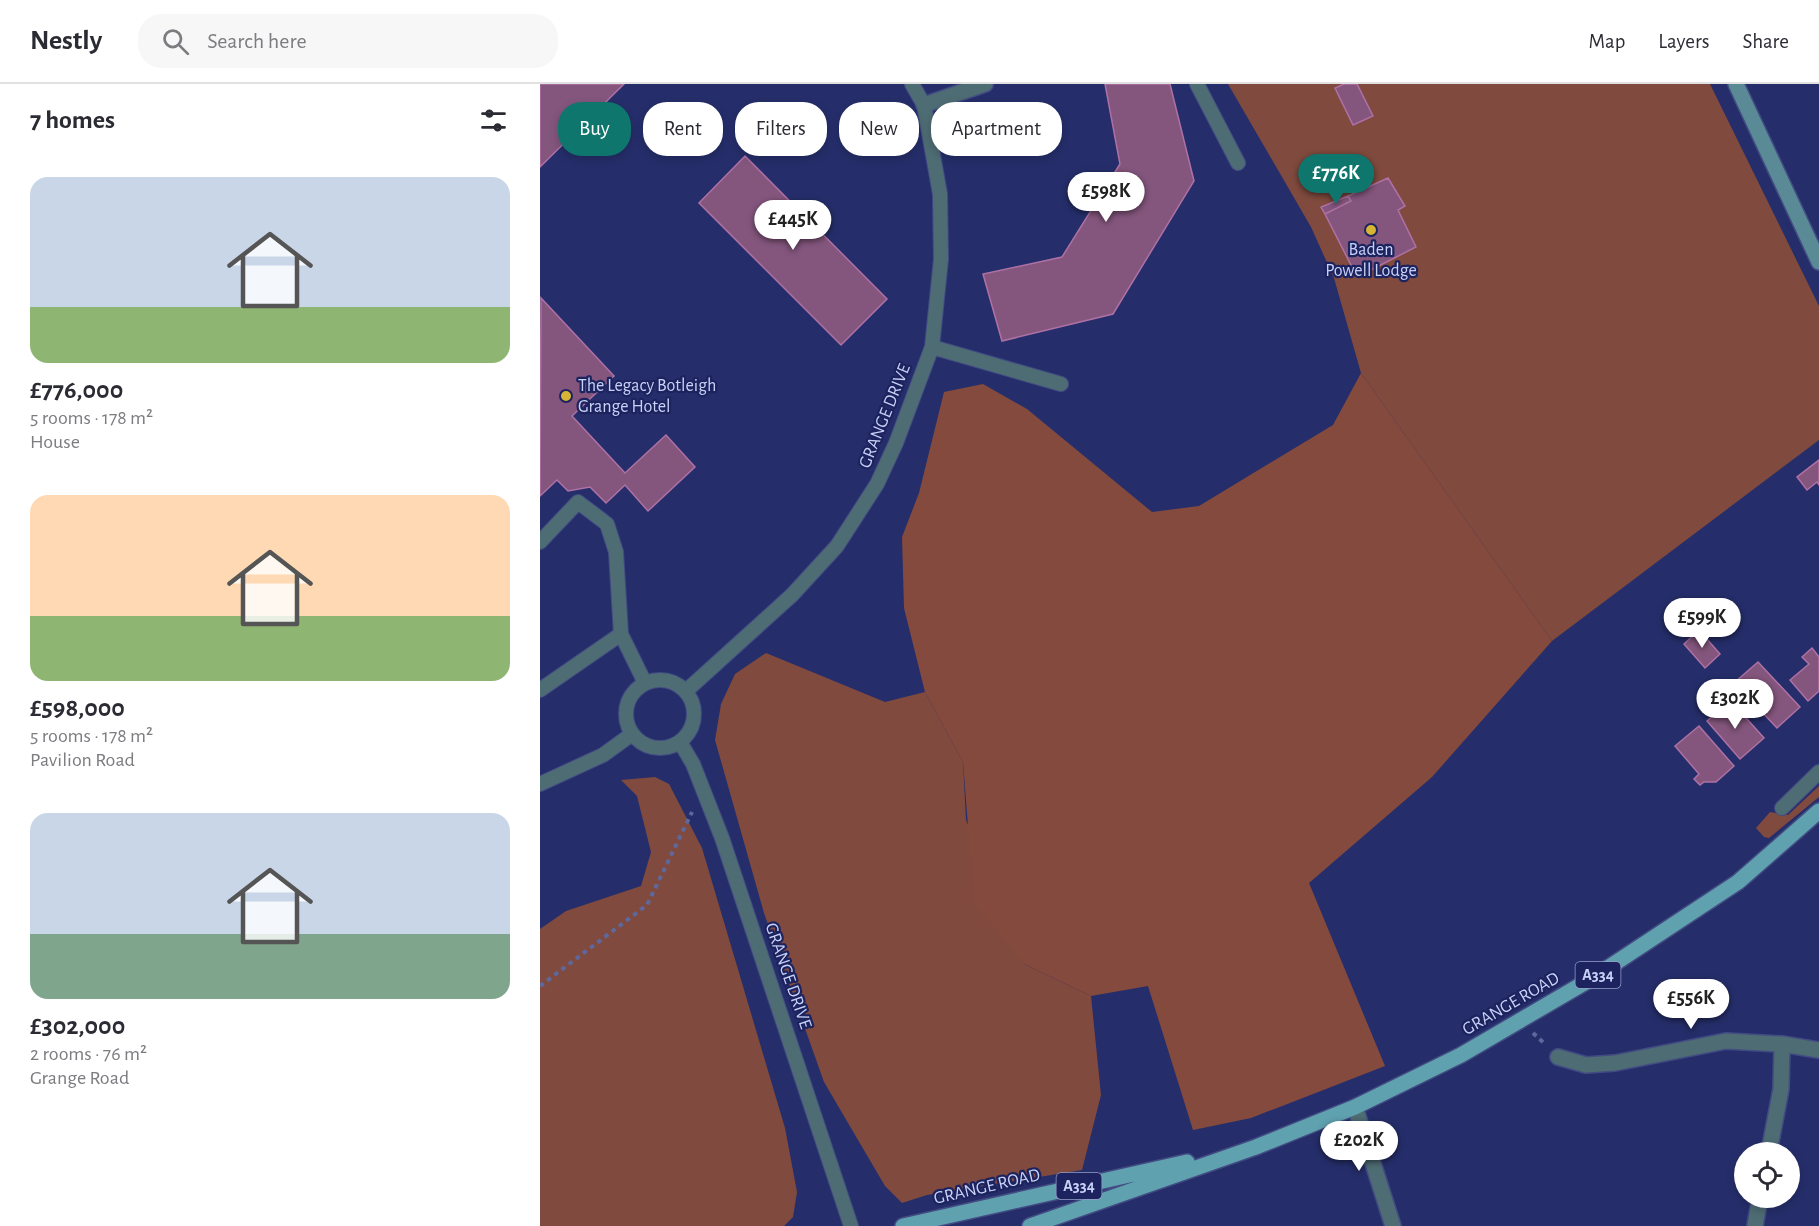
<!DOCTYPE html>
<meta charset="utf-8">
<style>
body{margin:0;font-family:"Alegreya Sans",sans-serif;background:#f7f7f7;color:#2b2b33;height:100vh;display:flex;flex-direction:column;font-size:22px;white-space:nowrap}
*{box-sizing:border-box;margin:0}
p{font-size:20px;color:#7c7c81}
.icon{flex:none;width:33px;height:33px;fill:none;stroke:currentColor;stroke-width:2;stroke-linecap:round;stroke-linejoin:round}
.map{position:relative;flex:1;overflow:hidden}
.panel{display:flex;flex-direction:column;background:#fff;width:540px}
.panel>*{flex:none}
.hud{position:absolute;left:18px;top:18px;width:570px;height:54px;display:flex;gap:12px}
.tools{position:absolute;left:1194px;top:1058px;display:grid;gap:12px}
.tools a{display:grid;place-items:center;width:66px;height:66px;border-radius:50%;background:#fff;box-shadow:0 3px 9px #0003;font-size:30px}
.price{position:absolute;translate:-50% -51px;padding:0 14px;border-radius:21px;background:#fff;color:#222;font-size:20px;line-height:39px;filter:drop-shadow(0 2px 3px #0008)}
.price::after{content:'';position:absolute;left:50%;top:36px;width:18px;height:14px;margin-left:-9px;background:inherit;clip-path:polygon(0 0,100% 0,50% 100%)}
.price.selected{background:#0f766e;color:#fff}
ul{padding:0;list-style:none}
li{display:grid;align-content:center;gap:12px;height:318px;padding:0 30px}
li span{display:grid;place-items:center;height:186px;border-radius:18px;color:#555}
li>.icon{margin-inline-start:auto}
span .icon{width:108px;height:108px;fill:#fffc;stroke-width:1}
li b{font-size:26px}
h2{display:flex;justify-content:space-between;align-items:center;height:72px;padding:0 30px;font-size:26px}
.chip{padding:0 21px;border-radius:24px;background:#fff;box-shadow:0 3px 9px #0003;font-size:21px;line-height:54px}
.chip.selected{background:#0f766e;color:#fff}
header{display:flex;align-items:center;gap:36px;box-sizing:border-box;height:84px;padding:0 30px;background:#fff;border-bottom:2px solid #e1e1e2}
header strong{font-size:28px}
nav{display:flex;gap:33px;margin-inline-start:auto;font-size:21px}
.search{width:420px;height:54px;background:#f7f7f7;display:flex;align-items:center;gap:15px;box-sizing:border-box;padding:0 21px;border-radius:24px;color:#7c7c81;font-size:22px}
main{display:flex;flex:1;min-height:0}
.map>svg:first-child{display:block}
.green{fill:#804a3e}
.forest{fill:#844a3e}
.building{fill:#84567d;stroke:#af71a5;stroke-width:1.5}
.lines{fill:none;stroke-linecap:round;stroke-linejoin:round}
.lane-casing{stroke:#424c83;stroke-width:16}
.street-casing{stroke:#424c83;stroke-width:18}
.secondary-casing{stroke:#424c83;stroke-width:18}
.primary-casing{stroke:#424c83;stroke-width:18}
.path{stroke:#5f689c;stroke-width:4;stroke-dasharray:4.5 4.5;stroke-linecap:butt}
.lane{stroke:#4e6c73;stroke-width:14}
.street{stroke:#4e6c73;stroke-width:15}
.secondary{stroke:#598a95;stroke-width:15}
.primary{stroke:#60a1af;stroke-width:15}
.poi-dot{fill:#d7b434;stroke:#1c235e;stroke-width:2}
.labels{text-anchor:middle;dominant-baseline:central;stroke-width:4.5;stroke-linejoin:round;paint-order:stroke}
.shield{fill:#1c235e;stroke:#949ec9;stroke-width:1.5}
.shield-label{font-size:16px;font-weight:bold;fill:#c8d2f7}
.poi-label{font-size:18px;fill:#c8d2f7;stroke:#1c235e}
.street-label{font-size:18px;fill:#c8d2f7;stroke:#1c235e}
</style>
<header>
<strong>Nestly</strong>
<div class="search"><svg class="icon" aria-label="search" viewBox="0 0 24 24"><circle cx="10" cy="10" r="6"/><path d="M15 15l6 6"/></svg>Search here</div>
<nav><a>Map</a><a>Layers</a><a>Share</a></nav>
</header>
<main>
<section class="panel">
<h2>7 homes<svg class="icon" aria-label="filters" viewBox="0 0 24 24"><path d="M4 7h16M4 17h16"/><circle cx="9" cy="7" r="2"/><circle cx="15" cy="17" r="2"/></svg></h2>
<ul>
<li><span style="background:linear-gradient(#c9d6e8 70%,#8fb573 0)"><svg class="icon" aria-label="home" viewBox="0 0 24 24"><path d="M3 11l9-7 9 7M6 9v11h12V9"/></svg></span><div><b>£776,000</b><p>5 rooms · 178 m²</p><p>House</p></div></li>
<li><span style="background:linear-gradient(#ffd9b3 65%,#8fb573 0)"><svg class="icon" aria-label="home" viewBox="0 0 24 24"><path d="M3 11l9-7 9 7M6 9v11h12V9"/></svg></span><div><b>£598,000</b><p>5 rooms · 178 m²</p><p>Pavilion Road</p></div></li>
<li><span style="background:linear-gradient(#c9d6e8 65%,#7fa58c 0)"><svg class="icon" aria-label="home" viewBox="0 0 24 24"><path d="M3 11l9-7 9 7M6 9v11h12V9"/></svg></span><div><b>£302,000</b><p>2 rooms · 76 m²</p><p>Grange Road</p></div></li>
</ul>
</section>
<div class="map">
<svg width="1279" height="1142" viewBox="0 0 1279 1142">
<rect width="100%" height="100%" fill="#252e6a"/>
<path class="green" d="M 688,0 L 1170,0 L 1279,222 L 1279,356 L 1012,557 L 821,289 L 794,194 L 771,143 Z
M 226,569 L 345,618 L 385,608 L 423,678 L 426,736 L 484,880 L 551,912 L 561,1011 L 542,1086 L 387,1111 L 362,1119 L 345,1102 L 284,998 L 224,829 L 175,656 L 181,620 L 195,590 Z
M 115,693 L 129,700 L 162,764 L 245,1044 L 257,1108 L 253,1133 L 244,1142 L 0,1142 L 0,845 L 26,827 L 101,802 L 111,768 L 97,712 L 81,696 Z
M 1279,702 L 1279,713 L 1229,754 L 1224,753 L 1216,744 L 1230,728 L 1248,731 Z"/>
<path class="forest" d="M 821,289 L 1012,557 L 892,693 L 769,799 L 845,982 L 711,1034 L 653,1046 L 608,902 L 551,912 L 484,880 L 434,819 L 423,678 L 385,608 L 364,524 L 362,453 L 379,409 L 404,308 L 443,300 L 487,325 L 612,428 L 659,422 L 793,341 Z"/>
<path class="building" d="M 0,0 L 84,0 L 0,83 Z
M 565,0 L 630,0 L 654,97 L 573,230 L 462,257 L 443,190 L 522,173 L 580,80 Z
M 804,0 L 817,0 L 833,32 L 813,41 L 795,4 Z
M 205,72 L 347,215 L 301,261 L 159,119 Z
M 848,94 L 865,122 L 858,126 L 876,163 L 817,193 L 785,130 L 811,117 L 808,112 Z
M 808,112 L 811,117 L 785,130 L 781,123 Z
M 1,214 L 74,292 L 32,332 L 85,389 L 126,351 L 155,383 L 108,427 L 85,401 L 66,419 L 50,403 L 28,407 L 17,396 L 0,412 Z
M 1279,376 L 1279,401 L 1277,398 L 1267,406 L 1257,393 Z
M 1159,546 L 1180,570 L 1165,584 L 1144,560 Z
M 1272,564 L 1279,573 L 1279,607 L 1268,617 L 1250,596 L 1269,580 L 1262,573 Z
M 1218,578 L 1260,623 L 1237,644 L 1219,625 L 1216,628 L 1199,610 L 1203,607 L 1195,598 Z
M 1190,616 L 1224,654 L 1200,675 L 1167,637 Z
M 1159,642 L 1194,682 L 1176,698 L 1164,698 L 1160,701 L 1154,695 L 1159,690 L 1135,662 Z"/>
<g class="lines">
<defs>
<path id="lane" d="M 657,0 L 698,79
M 392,263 L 521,300
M 0,458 L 38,418 L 67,440 L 76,468 L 81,550 L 105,599
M86 630a34 34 0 1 1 68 0a34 34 0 1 1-68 0Z
M 0,606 L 81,550
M 146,607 L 252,511 L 297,462 L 337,400 L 356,359 L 392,263 L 401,175 L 400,110 L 384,21 L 372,0
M 140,658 L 153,680 L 182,754 L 311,1142
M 0,700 L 63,671 L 92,650
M 1242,724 L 1279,688"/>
<path id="street" d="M 384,21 L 445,0
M 1018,973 L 1046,981 L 1075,979 L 1186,957 L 1242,960 L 1279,966
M 815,1023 L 853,1142
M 1229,1068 L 1241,1005 L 1242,960
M 1215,1142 L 1220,1113"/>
<path id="secondary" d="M 1196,0 L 1279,178"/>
<path id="primary" d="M 363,1142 L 647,1078
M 490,1142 L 716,1063 L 815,1023 L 921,971 L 1051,895 L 1198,798 L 1279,727"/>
</defs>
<use href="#lane" class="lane-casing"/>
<use href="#street" class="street-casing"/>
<use href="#secondary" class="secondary-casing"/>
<use href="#primary" class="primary-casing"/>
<path class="path" d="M 0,902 L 107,821 L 152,728
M 993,949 L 1005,960"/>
<use href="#lane" class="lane"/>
<use href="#street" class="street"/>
<use href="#secondary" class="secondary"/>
<use href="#primary" class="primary"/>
</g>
<g class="poi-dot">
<circle cx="831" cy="146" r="6"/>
<circle cx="26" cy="312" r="6"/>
</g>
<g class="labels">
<g class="shield">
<rect x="1035.5" y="878" width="45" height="26" rx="4.5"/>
<rect x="516.5" y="1089" width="45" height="26" rx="4.5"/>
</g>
<g class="shield-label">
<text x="1058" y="891">A334</text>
<text x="539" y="1102">A334</text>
</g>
<g class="poi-label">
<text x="831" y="166">Baden<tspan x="831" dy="21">Powell Lodge</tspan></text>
<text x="38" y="302" text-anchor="start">The Legacy Botleigh<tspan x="38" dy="21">Grange Hotel</tspan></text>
</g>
<g class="street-label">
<text transform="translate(345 332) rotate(-68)">GRANGE DRIVE</text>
<text transform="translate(248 892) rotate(71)">GRANGE DRIVE</text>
<text transform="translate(971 920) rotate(-30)">GRANGE ROAD</text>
<text transform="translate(447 1103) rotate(-13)">GRANGE ROAD</text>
</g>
</g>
</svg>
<div class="tools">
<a><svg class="icon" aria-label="locate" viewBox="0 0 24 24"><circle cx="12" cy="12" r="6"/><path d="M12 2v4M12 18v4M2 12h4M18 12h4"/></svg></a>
</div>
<b class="price selected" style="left:796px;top:121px">£776K</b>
<b class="price" style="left:566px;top:139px">£598K</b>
<b class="price" style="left:253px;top:167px">£445K</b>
<b class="price" style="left:1162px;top:565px">£599K</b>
<b class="price" style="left:1195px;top:646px">£302K</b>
<b class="price" style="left:1151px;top:946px">£556K</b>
<b class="price" style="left:819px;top:1088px">£202K</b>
<div class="hud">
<a class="chip selected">Buy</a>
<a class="chip">Rent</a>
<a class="chip">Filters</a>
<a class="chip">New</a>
<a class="chip">Apartment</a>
</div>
</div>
</main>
